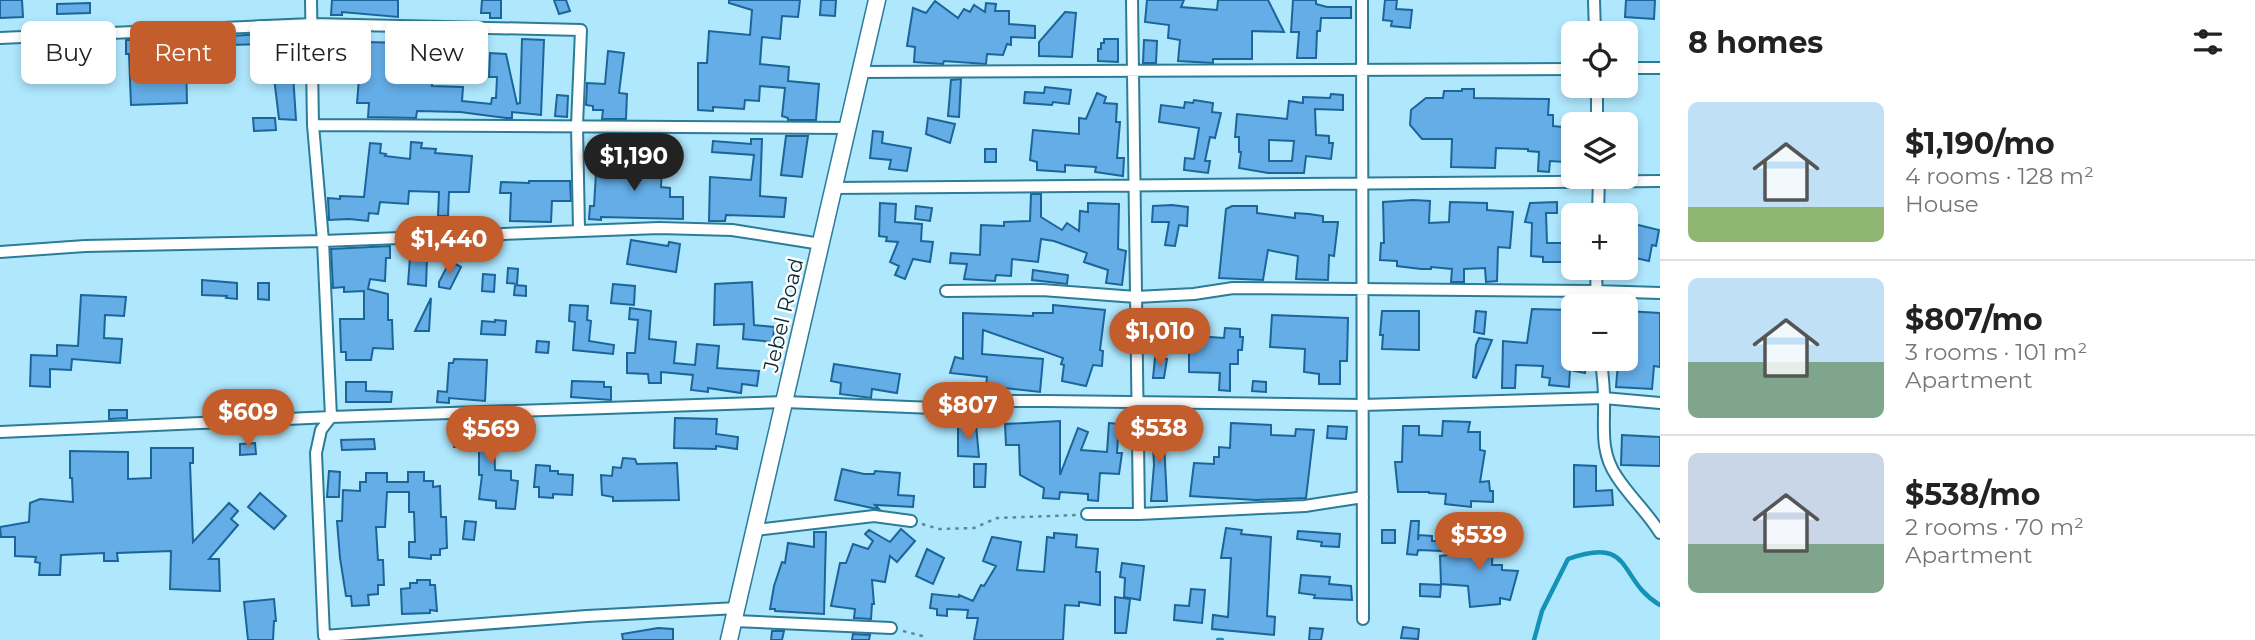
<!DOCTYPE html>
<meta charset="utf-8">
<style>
body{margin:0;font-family:Montserrat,sans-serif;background:#f6f6f6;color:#222;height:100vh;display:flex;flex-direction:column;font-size:26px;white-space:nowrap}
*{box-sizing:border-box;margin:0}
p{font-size:23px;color:#767676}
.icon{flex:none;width:38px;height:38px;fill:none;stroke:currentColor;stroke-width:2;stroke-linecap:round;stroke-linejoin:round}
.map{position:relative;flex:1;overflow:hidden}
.side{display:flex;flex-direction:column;background:#fff;width:595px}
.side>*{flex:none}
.guide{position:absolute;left:21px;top:21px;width:665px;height:63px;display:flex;gap:14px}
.fabs{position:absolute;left:1561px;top:21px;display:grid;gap:14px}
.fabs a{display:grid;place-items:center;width:77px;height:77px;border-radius:10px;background:#fff;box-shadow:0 4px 10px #0003;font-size:35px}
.price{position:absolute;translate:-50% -60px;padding:0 16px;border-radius:24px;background:#c35e2c;color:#fff;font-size:23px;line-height:46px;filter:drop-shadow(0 2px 4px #0008)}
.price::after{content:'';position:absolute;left:50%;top:42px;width:21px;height:16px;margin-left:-10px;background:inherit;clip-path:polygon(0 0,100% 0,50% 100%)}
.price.on{background:#222;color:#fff}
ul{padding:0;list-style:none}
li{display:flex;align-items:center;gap:21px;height:175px;padding:0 28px}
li+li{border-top:2px solid #e0e0e0}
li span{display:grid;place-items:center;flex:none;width:196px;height:140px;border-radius:10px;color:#555}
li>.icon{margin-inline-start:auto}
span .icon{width:84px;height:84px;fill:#fffc;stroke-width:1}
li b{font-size:30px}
h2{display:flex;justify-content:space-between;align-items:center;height:84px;padding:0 28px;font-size:30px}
.pill{padding:0 24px;border-radius:10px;background:#fff;box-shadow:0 4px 10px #0003;font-size:24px;line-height:63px}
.pill.on{background:#c35e2c;color:#fff}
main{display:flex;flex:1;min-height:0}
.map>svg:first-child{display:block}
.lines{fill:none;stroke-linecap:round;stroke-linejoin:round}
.stream{stroke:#1492b7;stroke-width:4.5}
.building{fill:#64ade7;stroke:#1b6598;stroke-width:2;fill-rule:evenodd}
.street-casing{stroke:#2c7c97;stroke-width:14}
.secondary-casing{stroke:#2c7c97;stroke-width:19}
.path{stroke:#5c899a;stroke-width:2.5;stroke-dasharray:3.5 5;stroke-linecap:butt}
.street{stroke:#fff;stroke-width:10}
.secondary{stroke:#fff;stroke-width:16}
.labels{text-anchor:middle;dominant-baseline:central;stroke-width:5;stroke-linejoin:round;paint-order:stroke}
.street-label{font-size:21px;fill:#082a36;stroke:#fefefe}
</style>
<main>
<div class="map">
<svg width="1660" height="640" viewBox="0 0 1660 640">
<rect width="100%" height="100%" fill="#afe7fd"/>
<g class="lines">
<path class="stream" d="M 1218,640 L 1222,640
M 1534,640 L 1542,611 L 1568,559 C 1635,535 1617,580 1660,605"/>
</g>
<path class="building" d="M 0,0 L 22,0 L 23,17 L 0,18 Z
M 332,0 L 398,0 L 398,17 L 342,12 L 342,15 L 331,15 Z
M 482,0 L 501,0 L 501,18 L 490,18 L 490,13 L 481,13 Z
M 554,0 L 566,0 L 570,11 L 559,14 Z
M 729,0 L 800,0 L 798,17 L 782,16 L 780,39 L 762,37 L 760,64 L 789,67 L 788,81 L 819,84 L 816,120 L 788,120 L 788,118 L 782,116 L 785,88 L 760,86 L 759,101 L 745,100 L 744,109 L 713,107 L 713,111 L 698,110 L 698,63 L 707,63 L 709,31 L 750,35 L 752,10 L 729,3 Z
M 821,0 L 836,0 L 835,16 L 820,15 Z
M 1147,0 L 1184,0 L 1181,7 L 1217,10 L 1218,0 L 1268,0 L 1284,32 L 1252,31 L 1252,59 L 1213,59 L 1213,63 L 1178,61 L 1180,40 L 1168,38 L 1169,25 L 1145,22 Z
M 1293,0 L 1316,0 L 1316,4 L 1327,7 L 1351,7 L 1351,18 L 1321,18 L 1320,31 L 1317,31 L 1316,58 L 1297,58 L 1299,32 L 1291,32 Z
M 1385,0 L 1397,0 L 1396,9 L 1412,10 L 1410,28 L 1391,26 L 1392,21 L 1383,20 Z
M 1626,0 L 1655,0 L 1654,19 L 1625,17 Z
M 935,1 L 958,18 L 964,9 L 970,12 L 974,5 L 985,12 L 986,3 L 996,4 L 995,11 L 1009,11 L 1009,24 L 1035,26 L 1035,38 L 1011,37 L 1011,45 L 1007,44 L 1003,55 L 987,54 L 986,64 L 944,61 L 943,64 L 914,62 L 915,47 L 907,46 L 913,8 L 926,13 Z
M 90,3 L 90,13 L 57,14 L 57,4 Z
M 1065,12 L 1076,13 L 1072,57 L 1039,56 L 1039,42 Z
M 265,34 L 266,44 L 229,45 L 229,36 Z
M 414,35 L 434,37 L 433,48 L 446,49 L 445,60 L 433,59 L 432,86 L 463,87 L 462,101 L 491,104 L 492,98 L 496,98 L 497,77 L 489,77 L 490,53 L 506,54 L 517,104 L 520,103 L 522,39 L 544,40 L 541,115 L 512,112 L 512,118 L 506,118 L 460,112 L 417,111 L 416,118 L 368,117 L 369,103 L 357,103 L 362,42 L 410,43 L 414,41 Z
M 323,36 L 339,36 L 339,67 L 324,67 Z
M 1104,39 L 1118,39 L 1118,62 L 1098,61 L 1098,49 L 1101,49 L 1101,43 L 1104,43 Z
M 126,40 L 141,40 L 141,42 L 146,42 L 146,59 L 186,58 L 187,103 L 131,105 L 129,54 L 126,54 Z
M 1144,40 L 1157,41 L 1156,63 L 1143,63 Z
M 78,45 L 80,65 L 55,66 L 53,47 Z
M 608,51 L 624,53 L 619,93 L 627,94 L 626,119 L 602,119 L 603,110 L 593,110 L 593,106 L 586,105 L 587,83 L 605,84 Z
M 292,59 L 296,120 L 279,119 L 272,61 Z
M 961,79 L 959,117 L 948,116 L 951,80 Z
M 1045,87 L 1071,90 L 1069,104 L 1053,102 L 1052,105 L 1024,103 L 1025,92 L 1044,93 Z
M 1462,89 L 1474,89 L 1474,98 L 1549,99 L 1548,115 L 1553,115 L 1553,126 L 1573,128 L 1573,149 L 1566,149 L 1565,162 L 1550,161 L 1549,172 L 1538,171 L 1539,152 L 1528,151 L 1528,149 L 1496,148 L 1495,168 L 1451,167 L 1452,139 L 1422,139 L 1410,125 L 1411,110 L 1426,98 L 1443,98 L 1444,91 L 1462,91 Z
M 1097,93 L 1106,97 L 1104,103 L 1117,104 L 1116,122 L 1120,122 L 1117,158 L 1124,158 L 1123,176 L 1095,172 L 1096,167 L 1065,165 L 1065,172 L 1037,170 L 1037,162 L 1030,160 L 1033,130 L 1079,134 L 1079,118 L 1086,119 Z
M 1331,94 L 1343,95 L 1343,110 L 1315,109 L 1316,135 L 1329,136 L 1329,143 L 1333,143 L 1331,159 L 1306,156 L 1304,173 L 1268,173 L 1239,168 L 1241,152 L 1239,152 L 1239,137 L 1235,137 L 1237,114 L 1287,119 L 1289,101 L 1303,103 L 1303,97 L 1330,98 ZM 1269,140 L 1294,141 L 1292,161 L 1269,161 Z
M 557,95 L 568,96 L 567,117 L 555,116 Z
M 1194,100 L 1213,103 L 1212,112 L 1221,113 L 1215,138 L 1210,137 L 1205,161 L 1210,161 L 1208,173 L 1184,170 L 1185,158 L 1194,159 L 1199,128 L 1159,122 L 1161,105 L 1184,108 L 1185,102 L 1193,103 Z
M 253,118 L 275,118 L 276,130 L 254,131 Z
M 928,118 L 955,124 L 950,143 L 926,134 Z
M 873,131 L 883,132 L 882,143 L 911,148 L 907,171 L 889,169 L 891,160 L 870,158 Z
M 786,136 L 808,136 L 802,177 L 781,175 Z
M 751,139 L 762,139 L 760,196 L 786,198 L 784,217 L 726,215 L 725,221 L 709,221 L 710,177 L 751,180 L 754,155 L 712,152 L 713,141 L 751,144 Z
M 411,142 L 422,143 L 421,148 L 436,149 L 435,153 L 472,156 L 469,192 L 449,192 L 448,216 L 438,216 L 439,192 L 409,191 L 408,204 L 380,202 L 378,214 L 369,213 L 368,221 L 349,219 L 329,220 L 328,198 L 340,199 L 340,196 L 364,197 L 370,143 L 381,144 L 380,153 L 386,154 L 385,156 L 410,159 Z
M 985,149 L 996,149 L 996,162 L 985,162 Z
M 614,152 L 629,153 L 628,166 L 653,167 L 653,156 L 664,156 L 663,167 L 657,167 L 662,167 L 661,187 L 670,188 L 670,197 L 683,197 L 683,219 L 601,217 L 601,220 L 589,219 L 590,206 L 594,206 L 596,173 L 613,174 Z
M 529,181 L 570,181 L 571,201 L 552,201 L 551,222 L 510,221 L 511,193 L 500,193 L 501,182 L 529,183 Z
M 1031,194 L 1041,194 L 1041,217 L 1062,230 L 1067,223 L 1079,231 L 1080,211 L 1088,212 L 1088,203 L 1119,204 L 1118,249 L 1126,251 L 1122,285 L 1106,283 L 1108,270 L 1084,262 L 1087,253 L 1054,241 L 1041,239 L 1038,262 L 1012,259 L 1011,276 L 996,275 L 995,281 L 964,279 L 967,264 L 950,263 L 951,253 L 980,255 L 981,225 L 1004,226 L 1004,222 L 1030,221 Z
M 1413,200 L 1430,201 L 1429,223 L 1449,222 L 1450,202 L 1487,203 L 1487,210 L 1513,212 L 1510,248 L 1498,247 L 1497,281 L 1486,282 L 1485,268 L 1464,269 L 1464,282 L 1451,282 L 1452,269 L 1431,267 L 1431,269 L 1421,269 L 1397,266 L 1397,261 L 1380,260 L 1381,243 L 1384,243 L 1383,202 Z
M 1557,202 L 1557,213 L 1546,213 L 1547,243 L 1573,243 L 1573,262 L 1543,262 L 1543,257 L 1531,256 L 1532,223 L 1525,222 L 1530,203 Z
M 880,203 L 896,204 L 895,222 L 922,224 L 921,241 L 933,242 L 930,262 L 913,259 L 905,279 L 895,275 L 899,266 L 890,262 L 898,242 L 886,241 L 887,237 L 879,236 Z
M 1172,205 L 1188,207 L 1187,226 L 1179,225 L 1175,246 L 1165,245 L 1169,222 L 1152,222 L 1153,206 Z
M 916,206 L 932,208 L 930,221 L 915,219 Z
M 1232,206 L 1257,206 L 1257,213 L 1295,218 L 1295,213 L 1309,214 L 1323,216 L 1323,222 L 1338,222 L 1334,256 L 1329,255 L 1328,280 L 1296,279 L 1298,256 L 1268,250 L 1263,280 L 1219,278 L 1226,209 Z
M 1626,222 L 1659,230 L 1656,246 L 1652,245 L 1649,261 L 1631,257 L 1635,240 L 1626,239 Z
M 631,240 L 668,246 L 669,242 L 680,244 L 676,272 L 627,264 Z
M 390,246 L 390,258 L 386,258 L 385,281 L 370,279 L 368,289 L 388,294 L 388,320 L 392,320 L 393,349 L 373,348 L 371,360 L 346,360 L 346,352 L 341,352 L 340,319 L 364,319 L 364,291 L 344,292 L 344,287 L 333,288 L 331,249 Z
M 410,257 L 427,258 L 426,286 L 408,284 Z
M 450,261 L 461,267 L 450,289 L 439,287 L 439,282 Z
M 508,268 L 518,269 L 517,284 L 507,283 Z
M 1033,270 L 1068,275 L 1067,284 L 1032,280 Z
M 483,274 L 495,275 L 494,292 L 482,291 Z
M 202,280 L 237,283 L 237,299 L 226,298 L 227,296 L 202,295 Z
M 752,282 L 754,325 L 774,327 L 773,342 L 743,339 L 744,324 L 714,325 L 715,284 Z
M 258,283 L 269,283 L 269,300 L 258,299 Z
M 613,284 L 635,286 L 634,305 L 611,303 Z
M 515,285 L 526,286 L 526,296 L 514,295 Z
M 81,295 L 126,297 L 124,316 L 105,315 L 104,338 L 122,339 L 120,363 L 72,359 L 71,370 L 50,369 L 50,387 L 30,386 L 31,355 L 57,356 L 57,345 L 78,346 Z
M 431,298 L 429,331 L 415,331 Z
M 570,305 L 588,306 L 587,320 L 591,321 L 589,341 L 614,345 L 613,354 L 573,350 L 575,322 L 569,321 Z
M 1053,305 L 1105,310 L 1100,350 L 1103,351 L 1102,366 L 1093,365 L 1086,386 L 1062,381 L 1064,365 L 1061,364 L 1063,358 L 983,330 L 982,354 L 1043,359 L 1040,392 L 986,386 L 987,377 L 950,373 L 955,357 L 963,359 L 963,313 L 1033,316 L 1033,313 L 1053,313 Z
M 630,308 L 651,311 L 649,339 L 676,342 L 674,363 L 695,365 L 697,344 L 719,346 L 717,368 L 759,371 L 757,386 L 742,384 L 741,393 L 708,388 L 708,392 L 691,390 L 693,375 L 661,372 L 661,383 L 649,383 L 648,374 L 627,373 L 627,353 L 635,353 L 638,320 L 629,319 Z
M 1532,309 L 1569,310 L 1568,328 L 1573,328 L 1573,339 L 1565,359 L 1587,360 L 1585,373 L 1570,370 L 1569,387 L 1549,385 L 1550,378 L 1542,377 L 1543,366 L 1516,365 L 1515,388 L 1502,388 L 1503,341 L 1527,343 Z
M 1382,311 L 1419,311 L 1419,350 L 1382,349 L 1383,335 L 1380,335 Z
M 1476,311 L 1486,312 L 1484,334 L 1474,332 Z
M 1626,311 L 1660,313 L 1660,367 L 1654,366 L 1652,389 L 1616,387 L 1618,363 L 1621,364 L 1622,359 L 1626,359 Z
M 1272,315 L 1348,318 L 1347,361 L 1340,361 L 1340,384 L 1319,384 L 1319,374 L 1304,372 L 1305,349 L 1270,347 Z
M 495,320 L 506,321 L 505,335 L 481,334 L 482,321 L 495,322 Z
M 1225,328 L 1240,329 L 1240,337 L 1243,337 L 1242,350 L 1238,350 L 1238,364 L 1230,364 L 1230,391 L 1219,390 L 1220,373 L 1189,372 L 1189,350 L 1194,350 L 1196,336 L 1224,338 Z
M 1479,338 L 1492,340 L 1476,378 L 1473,377 L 1476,345 Z
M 537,341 L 549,342 L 548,353 L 536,352 Z
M 1155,358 L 1167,359 L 1164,378 L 1153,378 Z
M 454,359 L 487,360 L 485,401 L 449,398 L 449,403 L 437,402 L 438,391 L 447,392 L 449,363 L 453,363 Z
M 834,364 L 900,374 L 897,393 L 872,389 L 871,398 L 840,394 L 841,383 L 831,381 Z
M 572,381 L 604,382 L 604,387 L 611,387 L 611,400 L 571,397 Z
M 1253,381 L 1266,382 L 1266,392 L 1252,391 Z
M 346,382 L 366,382 L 366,391 L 392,392 L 391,402 L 346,402 Z
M 109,410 L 127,410 L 127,418 L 109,419 Z
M 675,418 L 717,419 L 716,434 L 738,437 L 737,449 L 716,446 L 716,449 L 674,448 Z
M 1060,421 L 1060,475 L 1078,428 L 1088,432 L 1081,450 L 1107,452 L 1109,423 L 1119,424 L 1117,453 L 1122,453 L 1119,474 L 1100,473 L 1098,501 L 1088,500 L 1088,494 L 1060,492 L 1059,499 L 1043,498 L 1044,488 L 1020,475 L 1019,445 L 1006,445 L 1005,424 Z
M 1443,421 L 1470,422 L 1468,432 L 1480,432 L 1480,450 L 1485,451 L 1480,482 L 1489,481 L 1490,491 L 1493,491 L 1493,502 L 1471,501 L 1471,507 L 1445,504 L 1446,494 L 1429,493 L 1429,492 L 1398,492 L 1395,462 L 1402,462 L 1403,426 L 1419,426 L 1419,435 L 1442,436 Z
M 1152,423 L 1163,423 L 1167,501 L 1151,501 L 1154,465 Z
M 1231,423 L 1271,425 L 1271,435 L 1295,436 L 1296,429 L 1314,430 L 1306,498 L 1256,500 L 1190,496 L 1194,463 L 1214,464 L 1214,457 L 1219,457 L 1219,447 L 1230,448 Z
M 976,425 L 979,457 L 958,456 L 958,427 Z
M 1328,426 L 1347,427 L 1346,439 L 1327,438 Z
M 478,430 L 513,430 L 513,441 L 494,441 L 495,470 L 511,471 L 511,480 L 518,481 L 515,509 L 496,508 L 496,501 L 479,499 L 482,475 L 479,475 L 479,446 L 454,447 L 453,432 L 478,432 Z
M 1622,435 L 1660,437 L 1660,466 L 1621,465 Z
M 374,439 L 375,449 L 342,450 L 341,440 Z
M 255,443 L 256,454 L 240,455 L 240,444 Z
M 151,448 L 193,448 L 193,463 L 190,463 L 193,542 L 229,503 L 238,511 L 231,519 L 238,525 L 209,559 L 219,559 L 220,591 L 170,589 L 171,551 L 117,553 L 118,561 L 104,561 L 104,553 L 61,555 L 60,575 L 39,575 L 40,563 L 35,562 L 36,557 L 15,556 L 15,537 L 1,537 L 0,527 L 29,522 L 30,503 L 40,499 L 73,502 L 72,478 L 70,478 L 70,451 L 128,452 L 128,479 L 151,478 Z
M 623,458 L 635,459 L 637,464 L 677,463 L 679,500 L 613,501 L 613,497 L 602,495 L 601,475 L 612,476 L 613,467 L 621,468 Z
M 974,464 L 986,464 L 985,487 L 974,487 Z
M 536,465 L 550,466 L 550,471 L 558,471 L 558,474 L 573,475 L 572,495 L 553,494 L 553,498 L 539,497 L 539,487 L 534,487 Z
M 1574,465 L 1596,466 L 1596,491 L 1612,490 L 1613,505 L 1574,507 Z
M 842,469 L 864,474 L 874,474 L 875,471 L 900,473 L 898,495 L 914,496 L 913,507 L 875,505 L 879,509 L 872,508 L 835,500 Z
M 329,471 L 340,472 L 339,497 L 327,497 Z
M 408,472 L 424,472 L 424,481 L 433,481 L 433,487 L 440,486 L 441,517 L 446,517 L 447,548 L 440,549 L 440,555 L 431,555 L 431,559 L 409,557 L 409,542 L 415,542 L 414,512 L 409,512 L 409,492 L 387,492 L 385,527 L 376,527 L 378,560 L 383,560 L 384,585 L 378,585 L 378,594 L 368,595 L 369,605 L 352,606 L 351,596 L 346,596 L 340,558 L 337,521 L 342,521 L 343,490 L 360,491 L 360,482 L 366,482 L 366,473 L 387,473 L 387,482 L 408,482 Z
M 260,493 L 286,516 L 274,529 L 248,507 Z
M 465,521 L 476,522 L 474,540 L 463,539 Z
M 1411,521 L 1419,521 L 1418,540 L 1419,535 L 1432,536 L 1432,541 L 1443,541 L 1442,551 L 1418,550 L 1417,555 L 1407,554 Z
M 1226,528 L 1242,530 L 1241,534 L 1271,537 L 1267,616 L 1275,617 L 1274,635 L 1212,629 L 1213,615 L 1228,617 L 1231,558 L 1221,558 Z
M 901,529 L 915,541 L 897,562 L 890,556 L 885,582 L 872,580 L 874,604 L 872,604 L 871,619 L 854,618 L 855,609 L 831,606 L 840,563 L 846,563 L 853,544 L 868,549 L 873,541 L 865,534 L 869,530 L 890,542 Z
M 1382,530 L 1395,530 L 1395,543 L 1382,543 Z
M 1298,531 L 1340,534 L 1339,547 L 1321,546 L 1322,542 L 1297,539 Z
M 1485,531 L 1500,533 L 1499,544 L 1493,543 L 1492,565 L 1502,565 L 1502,570 L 1518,571 L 1510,600 L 1500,598 L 1500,604 L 1470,607 L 1468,586 L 1441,584 L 1440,556 L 1472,552 L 1470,537 L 1484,536 Z
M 814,532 L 826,532 L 824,614 L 775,611 L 775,609 L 770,609 L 774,586 L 782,562 L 785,563 L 788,543 L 814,547 Z
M 1054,533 L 1077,535 L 1076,547 L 1098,549 L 1096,572 L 1100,572 L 1100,605 L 1079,602 L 1079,606 L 1065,605 L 1063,640 L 974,640 L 978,618 L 967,618 L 968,610 L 947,609 L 947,616 L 937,615 L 937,609 L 930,608 L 932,594 L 959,597 L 959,595 L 973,601 L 981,585 L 984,586 L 996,566 L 983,561 L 992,537 L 1021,542 L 1017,570 L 1044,572 L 1047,537 L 1054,538 Z
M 927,549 L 944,558 L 933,584 L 916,576 Z
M 1122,563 L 1144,566 L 1140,600 L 1124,597 L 1125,578 L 1120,577 Z
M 1301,575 L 1330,577 L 1329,584 L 1351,586 L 1352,600 L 1314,598 L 1315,595 L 1299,593 Z
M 417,580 L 430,580 L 430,585 L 435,585 L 437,611 L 430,610 L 430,613 L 402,614 L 401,589 L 410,588 L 410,583 L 417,583 Z
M 1420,584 L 1441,585 L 1440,597 L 1420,596 Z
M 1191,589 L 1205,590 L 1202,623 L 1174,620 L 1175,605 L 1189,606 Z
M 1115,597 L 1130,599 L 1126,633 L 1115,633 Z
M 274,599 L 276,621 L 274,621 L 273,640 L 248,640 L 244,602 Z
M 1403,627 L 1419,629 L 1418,639 L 1401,638 Z
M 658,628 L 673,629 L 673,640 L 623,640 L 622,634 Z
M 1310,628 L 1323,629 L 1321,640 L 1309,640 Z
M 772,631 L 784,631 L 782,640 L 771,640 Z
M 853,634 L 870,635 L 869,640 L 852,640 Z"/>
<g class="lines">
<defs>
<path id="street" d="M 311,0 L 313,125 L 323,241 L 331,417 L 785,402 L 934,408 L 990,401 L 1047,401 L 1363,405 L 1604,398 L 1660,403
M 1362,0 L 1363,619
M 1594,0 L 1595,33
M 0,38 L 312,24 L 581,30 L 577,125 L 579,230
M 1626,68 L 1660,68
M 861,72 L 1573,69
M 1597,86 L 1597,124
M 313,125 L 848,128
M 834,188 L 1660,181
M 1598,215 L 1599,177
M 0,252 L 85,246 L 323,241 L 659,228 L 732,230 L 821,244
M 1596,268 L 1597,306
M 946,291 L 1042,290 L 1136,297 L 1194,294 L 1233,288 L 1595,291 L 1660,293
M 1601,359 C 1602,371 1604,384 1604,397 C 1605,425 1599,451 1617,477 C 1630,497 1648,513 1660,533
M 331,417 L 321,430 L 316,453 L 324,636 L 587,616 L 737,608
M 0,432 L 331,417
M 1087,514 L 1139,514 L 1132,0
M 1139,514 L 1305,506 L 1363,497
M 755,530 L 874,516 L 911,521
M 734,621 L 891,628"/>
<path id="secondary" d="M 729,640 L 877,0"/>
</defs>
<use href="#street" class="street-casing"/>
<use href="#secondary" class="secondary-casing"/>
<path class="path" d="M 922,524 L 939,529 L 974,528 L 997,518 L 1077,515
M 903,631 L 922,636 L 926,640"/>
<use href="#street" class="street"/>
<use href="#secondary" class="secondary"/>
</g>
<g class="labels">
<g class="street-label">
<text transform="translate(783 315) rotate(-77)">Jebel Road</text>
</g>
</g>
</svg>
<div class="fabs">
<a><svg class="icon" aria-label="locate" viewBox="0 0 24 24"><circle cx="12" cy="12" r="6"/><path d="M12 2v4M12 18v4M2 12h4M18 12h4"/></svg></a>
<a><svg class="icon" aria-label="layers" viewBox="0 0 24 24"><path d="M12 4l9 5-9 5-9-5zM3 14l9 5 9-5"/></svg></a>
<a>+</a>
<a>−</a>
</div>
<b class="price on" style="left:634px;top:193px">$1,190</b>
<b class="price" style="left:449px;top:276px">$1,440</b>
<b class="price" style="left:1160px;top:368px">$1,010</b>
<b class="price" style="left:968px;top:442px">$807</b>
<b class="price" style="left:248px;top:449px">$609</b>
<b class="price" style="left:1159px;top:465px">$538</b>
<b class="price" style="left:491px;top:466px">$569</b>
<b class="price" style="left:1479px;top:572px">$539</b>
<div class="guide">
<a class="pill">Buy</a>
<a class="pill on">Rent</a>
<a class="pill">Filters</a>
<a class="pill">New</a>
</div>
</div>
<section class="side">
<h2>8 homes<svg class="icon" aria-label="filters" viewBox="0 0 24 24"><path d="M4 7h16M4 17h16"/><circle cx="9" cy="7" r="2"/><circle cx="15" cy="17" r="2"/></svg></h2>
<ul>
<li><span style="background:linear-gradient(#bfe0f5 75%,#8fb573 0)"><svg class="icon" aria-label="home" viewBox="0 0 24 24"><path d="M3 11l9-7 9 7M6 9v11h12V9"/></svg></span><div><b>$1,190/mo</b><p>4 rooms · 128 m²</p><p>House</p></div></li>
<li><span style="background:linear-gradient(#bfe0f5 60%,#7fa58c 0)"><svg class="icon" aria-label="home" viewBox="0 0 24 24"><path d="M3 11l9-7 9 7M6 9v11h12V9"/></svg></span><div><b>$807/mo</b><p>3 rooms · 101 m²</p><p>Apartment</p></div></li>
<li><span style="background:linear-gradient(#c9d6e8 65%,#7fa58c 0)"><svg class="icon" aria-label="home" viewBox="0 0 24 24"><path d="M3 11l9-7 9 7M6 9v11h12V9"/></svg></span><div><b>$538/mo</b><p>2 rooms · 70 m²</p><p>Apartment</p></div></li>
</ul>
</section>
</main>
